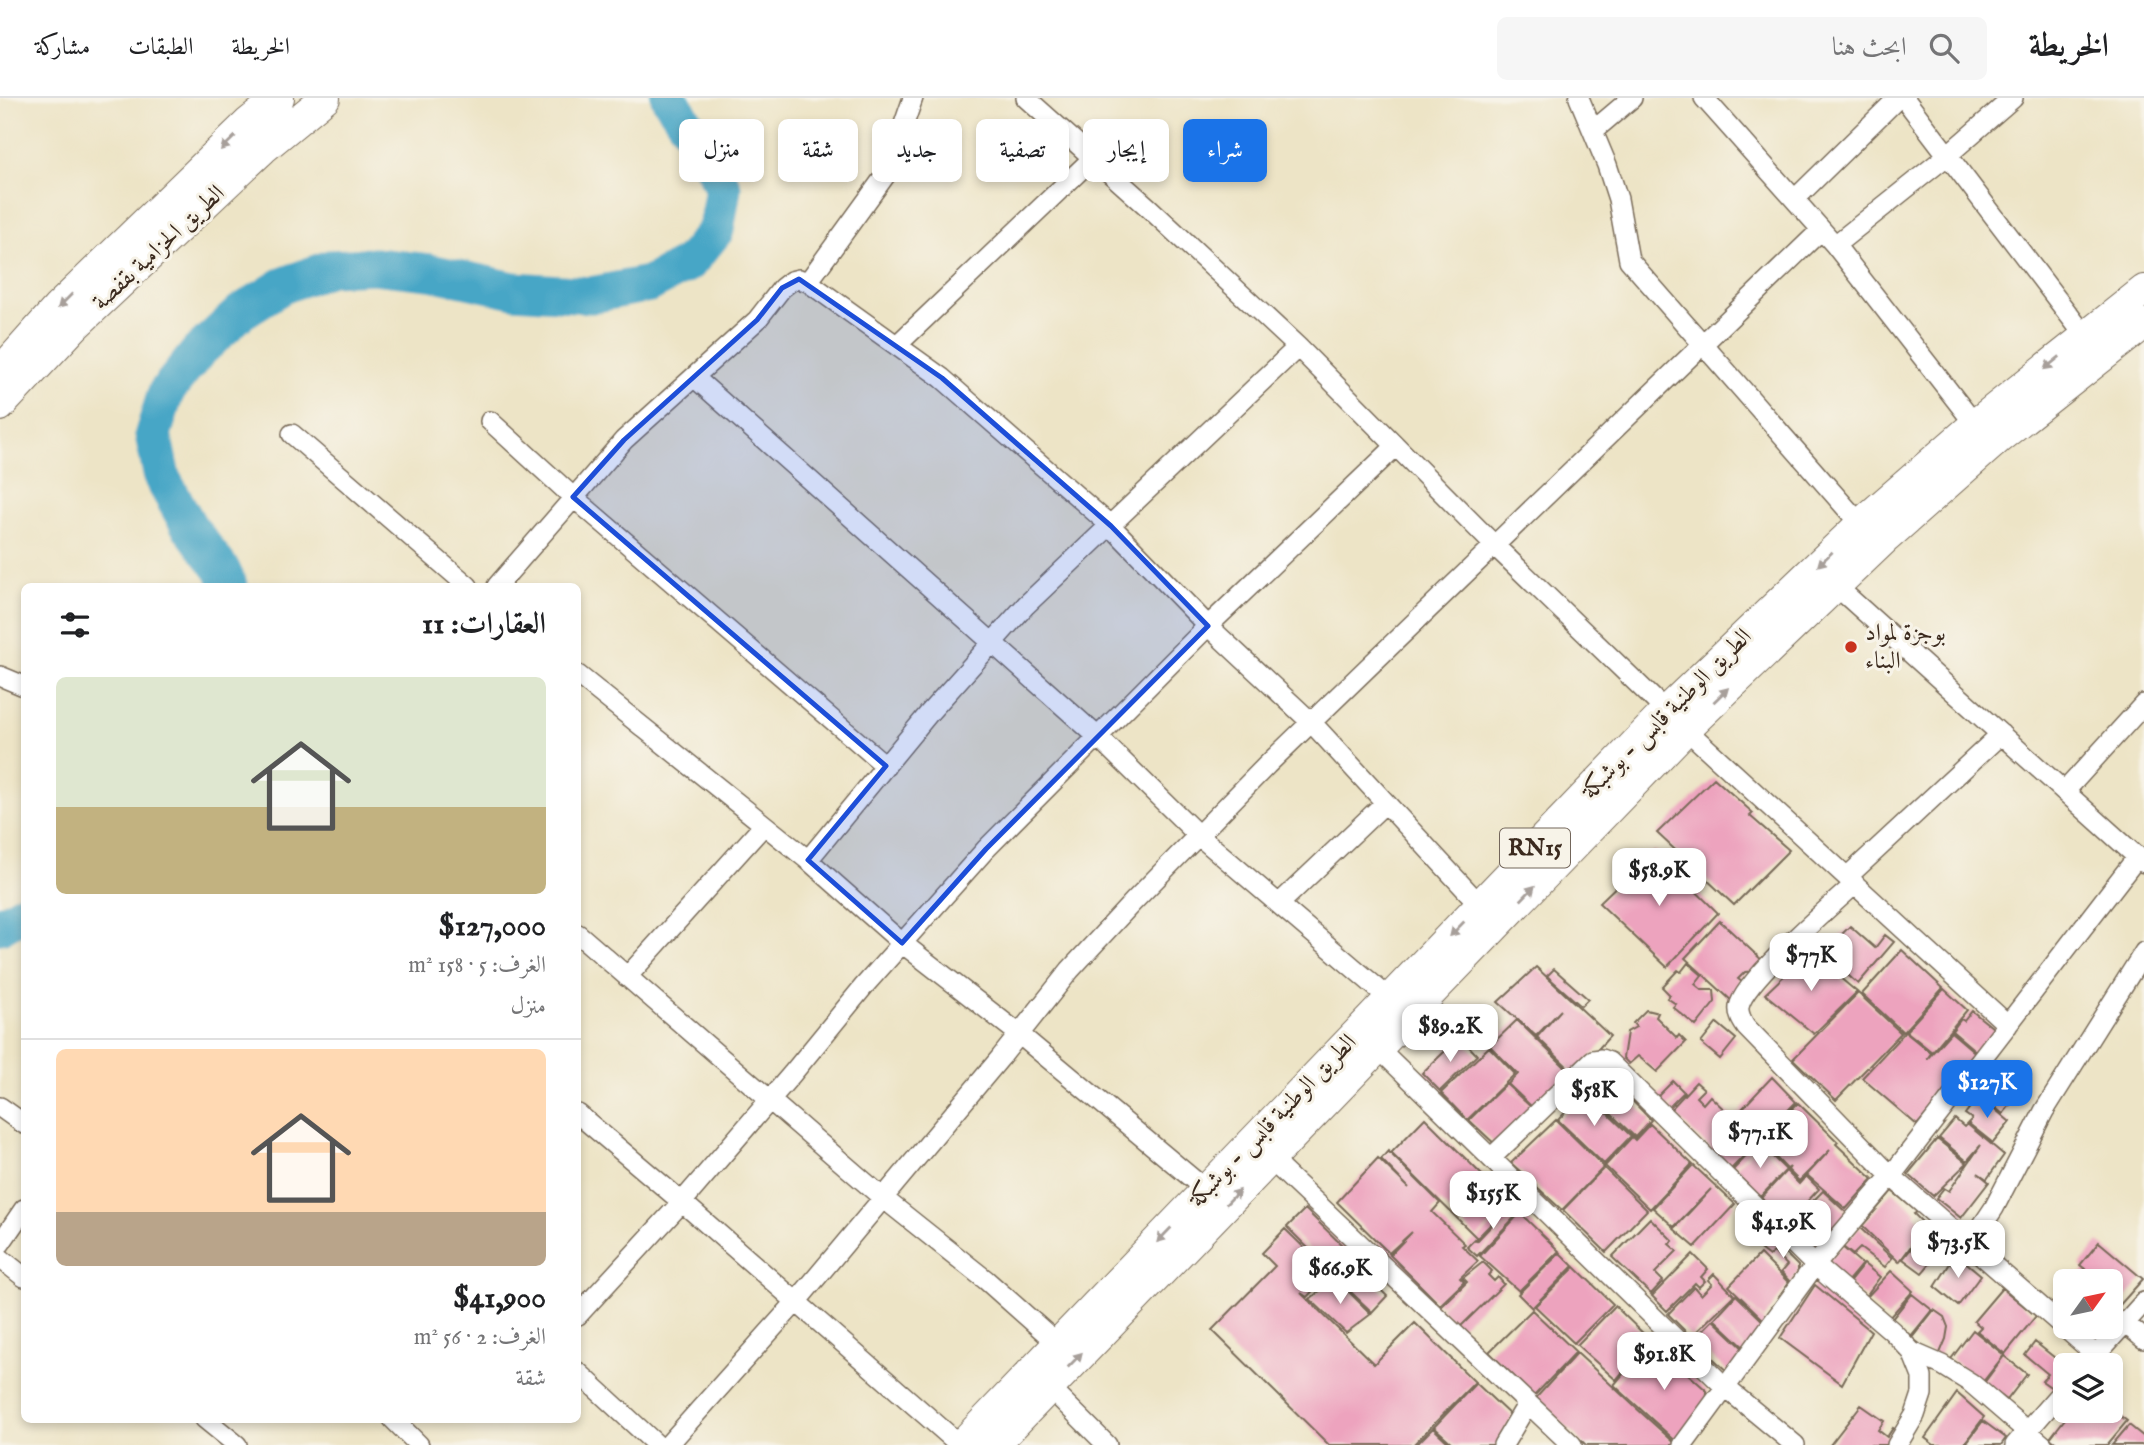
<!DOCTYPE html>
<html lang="ar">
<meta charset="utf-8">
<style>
body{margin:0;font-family:"IM FELL English",Amiri,serif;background:#f6f6f6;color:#202124;direction:rtl;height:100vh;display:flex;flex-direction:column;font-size:26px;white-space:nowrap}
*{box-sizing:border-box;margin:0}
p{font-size:23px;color:#757577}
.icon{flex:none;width:38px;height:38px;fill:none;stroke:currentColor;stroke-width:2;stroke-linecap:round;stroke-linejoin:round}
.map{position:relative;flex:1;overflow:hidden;direction:ltr}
.panel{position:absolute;left:21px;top:485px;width:560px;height:840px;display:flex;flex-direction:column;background:#fff;border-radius:10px;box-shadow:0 4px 10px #0003;direction:rtl}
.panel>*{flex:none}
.hud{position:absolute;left:602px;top:21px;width:665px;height:63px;direction:rtl;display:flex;gap:14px}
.needle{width:46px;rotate:57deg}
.controls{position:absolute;left:2053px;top:1171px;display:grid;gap:14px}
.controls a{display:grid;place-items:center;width:70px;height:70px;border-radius:10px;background:#fff;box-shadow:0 4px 10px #0003;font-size:35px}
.price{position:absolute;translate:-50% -60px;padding:0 16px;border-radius:14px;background:#fff;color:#222;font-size:23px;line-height:46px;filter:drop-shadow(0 2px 4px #0008)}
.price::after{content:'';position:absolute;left:50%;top:42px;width:21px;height:16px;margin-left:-10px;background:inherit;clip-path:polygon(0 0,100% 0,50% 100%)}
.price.selected{background:#1a73e8;color:#fff}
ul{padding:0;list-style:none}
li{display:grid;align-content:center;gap:14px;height:371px;padding:0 35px}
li+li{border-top:2px solid #e0e0e0}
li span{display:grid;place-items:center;height:217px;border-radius:10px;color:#555}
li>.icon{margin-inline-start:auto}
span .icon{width:126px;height:126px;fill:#fffc;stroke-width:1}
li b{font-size:30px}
h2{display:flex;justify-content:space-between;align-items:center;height:84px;padding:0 35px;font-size:30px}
.tag{padding:0 24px;border-radius:10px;background:#fff;box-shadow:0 4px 10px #0003;font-size:24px;line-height:63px}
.tag.selected{background:#1a73e8;color:#fff}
header{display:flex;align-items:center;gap:42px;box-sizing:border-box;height:98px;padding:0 35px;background:#fff;border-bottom:2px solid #e0e0e0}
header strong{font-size:33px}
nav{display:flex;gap:38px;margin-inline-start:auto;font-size:24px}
.search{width:490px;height:63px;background:#f6f6f6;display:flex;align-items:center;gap:18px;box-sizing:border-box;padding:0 24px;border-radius:10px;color:#757577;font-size:26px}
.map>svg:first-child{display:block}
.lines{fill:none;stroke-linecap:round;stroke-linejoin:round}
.river{stroke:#47a6c6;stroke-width:37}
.building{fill:#eda3be}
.street-casing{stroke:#796b59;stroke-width:22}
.primary-casing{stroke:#796b59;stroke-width:32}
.street{stroke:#fff;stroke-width:19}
.primary{stroke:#fff;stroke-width:30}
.oneway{fill:#a79f9a}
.marked{fill:#1d4ed8;fill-opacity:0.2;stroke:#1d4ed8;stroke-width:5;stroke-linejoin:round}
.poi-dot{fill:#c8321e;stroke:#f7f3e8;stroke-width:2.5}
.labels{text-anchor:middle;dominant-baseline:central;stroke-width:6;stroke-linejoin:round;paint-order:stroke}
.shield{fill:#f7f3e8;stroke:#73665b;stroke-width:2}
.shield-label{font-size:23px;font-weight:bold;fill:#3b2a1e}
.street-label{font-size:24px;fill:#3b2a1e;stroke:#f7f3e8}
.poi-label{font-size:24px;fill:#3b2a1e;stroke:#f7f3e8;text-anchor:start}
</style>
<header>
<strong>الخريطة</strong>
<div class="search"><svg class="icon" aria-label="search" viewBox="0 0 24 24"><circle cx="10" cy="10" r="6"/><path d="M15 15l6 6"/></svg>ابحث هنا</div>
<nav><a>الخريطة</a><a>الطبقات</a><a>مشاركة</a></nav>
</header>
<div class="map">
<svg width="2144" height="1347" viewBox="0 0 2144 1347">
<rect width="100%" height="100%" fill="#f7f3e8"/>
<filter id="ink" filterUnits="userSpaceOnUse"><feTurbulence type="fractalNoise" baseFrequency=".0143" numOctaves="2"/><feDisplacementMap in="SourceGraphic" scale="14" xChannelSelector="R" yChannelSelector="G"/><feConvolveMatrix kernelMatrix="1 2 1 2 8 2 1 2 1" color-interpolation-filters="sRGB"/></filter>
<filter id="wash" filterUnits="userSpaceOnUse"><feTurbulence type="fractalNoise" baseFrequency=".00686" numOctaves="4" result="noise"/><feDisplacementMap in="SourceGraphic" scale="28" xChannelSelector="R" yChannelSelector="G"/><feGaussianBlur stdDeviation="1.57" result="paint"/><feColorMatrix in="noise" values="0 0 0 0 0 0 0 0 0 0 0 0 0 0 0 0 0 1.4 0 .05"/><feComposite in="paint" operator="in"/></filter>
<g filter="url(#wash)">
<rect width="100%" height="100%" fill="#ede4c6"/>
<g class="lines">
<path class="river" d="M 229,488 L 222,472 L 189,428 L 162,380 L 153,336 L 166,294 L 198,254 L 241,214 L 282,188 L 330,170 L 374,168 L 430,174 L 514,192 L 591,197 L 649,186 L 689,165 L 716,132 L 723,90 L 704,52 L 669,0
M 0,828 L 24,814"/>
</g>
<g id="blocks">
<path class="building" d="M 1714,680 L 1753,715 L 1750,718 L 1789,752 L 1734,807 L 1657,735 Z
M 1654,752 L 1718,815 L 1667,869 L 1599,805 Z
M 1720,823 L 1765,865 L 1757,873 L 1745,874 L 1738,881 L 1747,888 L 1733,904 L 1685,860 Z
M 1850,828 L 1875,850 L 1885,837 L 1894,844 L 1858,886 L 1823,855 Z
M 1902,852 L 1943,890 L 1903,934 L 1862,896 Z
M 1809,854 L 1857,894 L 1814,936 L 1765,896 Z
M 1688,865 L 1702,877 L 1695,886 L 1702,892 L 1714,892 L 1715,904 L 1696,928 L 1673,909 L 1676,906 L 1667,900 L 1670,897 L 1662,889 L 1678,872 L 1681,874 Z
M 1536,869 L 1610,938 L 1575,976 L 1537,939 L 1561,912 L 1536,938 L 1498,904 Z
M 1554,871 L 1588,901 L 1581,908 L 1547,878 Z
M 1944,891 L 1967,912 L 1932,954 L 1906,933 Z
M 1858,895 L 1901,935 L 1836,1002 L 1793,961 Z
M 1646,912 L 1658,915 L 1656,919 L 1677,940 L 1679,937 L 1686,944 L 1657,974 L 1638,958 L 1629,966 L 1623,960 L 1627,934 L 1636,929 L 1633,925 Z
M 1972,913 L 2003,938 L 1985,961 L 1952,933 L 1961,921 L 1964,923 Z
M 1517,922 L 1569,973 L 1533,1010 L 1508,986 L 1518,976 L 1490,948 Z
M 1717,925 L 1736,941 L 1720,961 L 1701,945 Z
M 1905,934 L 1931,955 L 1927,961 L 1951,934 L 1978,957 L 1917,1027 L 1862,980 Z
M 1460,939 L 1477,957 L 1440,993 L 1422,975 Z
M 1489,949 L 1515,976 L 1467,1022 L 1441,995 Z
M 1998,974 L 2021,993 L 2003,1016 L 1980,997 Z
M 1601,979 L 1614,984 L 1651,1022 L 1635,1039 L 1587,993 Z
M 1772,979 L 1796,1004 L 1764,1037 L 1740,1013 Z
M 1673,983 L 1684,994 L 1668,1010 L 1657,999 Z
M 1696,984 L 1704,991 L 1696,999 L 1703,1006 L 1710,998 L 1731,1018 L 1724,1026 L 1728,1033 L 1739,1014 L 1763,1039 L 1731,1071 L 1670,1012 Z
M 1506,986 L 1533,1011 L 1497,1048 L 1469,1022 Z
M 1585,994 L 1631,1038 L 1604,1066 L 1558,1022 Z
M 1979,998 L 2010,1024 L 1993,1045 L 1968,1025 L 1972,1021 L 1965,1016 Z
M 1798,1005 L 1838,1044 L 1836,1046 L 1873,1081 L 1846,1111 L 1807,1077 L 1830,1052 L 1799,1083 L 1788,1072 L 1790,1069 L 1787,1071 L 1760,1043 Z
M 1425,1020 L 1511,1106 L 1477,1140 L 1391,1055 Z
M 1955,1021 L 1964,1029 L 1967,1026 L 2004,1057 L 1987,1081 L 1978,1075 L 1989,1084 L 1961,1120 L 1936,1100 L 1944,1090 L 1949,1093 L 1981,1047 L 1967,1063 L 1939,1040 Z
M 1556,1022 L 1604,1069 L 1562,1112 L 1511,1065 Z
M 1650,1026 L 1692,1066 L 1650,1111 L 1605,1068 L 1632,1039 L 1635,1042 Z
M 1937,1041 L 1967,1065 L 1933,1098 L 1908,1076 Z
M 1759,1045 L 1786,1072 L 1760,1099 L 1733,1072 Z
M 1388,1053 L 1440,1105 L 1432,1114 L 1465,1146 L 1462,1148 L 1478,1163 L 1460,1180 L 1464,1184 L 1440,1207 L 1390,1157 L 1412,1134 L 1389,1155 L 1337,1104 L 1378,1060 L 1409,1090 L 1381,1061 Z
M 1693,1067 L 1735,1106 L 1695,1149 L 1674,1131 L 1711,1091 L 1674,1129 L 1653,1110 Z
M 1604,1070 L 1647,1112 L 1606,1154 L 1563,1112 Z
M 1786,1073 L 1799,1086 L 1806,1078 L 1819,1091 L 1787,1125 L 1761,1100 Z
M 1823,1093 L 1851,1119 L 1815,1153 L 1809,1151 L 1796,1138 L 1815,1119 L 1806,1110 Z
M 1892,1093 L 1917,1114 L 1914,1116 L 1926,1128 L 1899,1164 L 1862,1128 Z
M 1511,1107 L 1519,1115 L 1477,1158 L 1467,1149 L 1475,1141 L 1477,1143 Z
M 1305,1111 L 1350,1155 L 1331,1173 L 1287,1129 Z
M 1520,1115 L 1559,1153 L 1519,1193 L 1480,1158 Z
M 1650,1120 L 1673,1143 L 1669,1146 L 1677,1153 L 1655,1175 L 1663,1183 L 1651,1196 L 1612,1159 Z
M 1859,1129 L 1892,1160 L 1885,1169 L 1860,1150 L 1853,1157 L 1843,1149 Z
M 1928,1129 L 1939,1138 L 1926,1155 L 1934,1161 L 1922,1175 L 1903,1161 Z
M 1285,1131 L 1330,1175 L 1307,1199 L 1301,1195 L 1374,1266 L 1415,1225 L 1475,1284 L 1413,1347 L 1329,1347 L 1212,1232 L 1275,1168 L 1262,1155 Z
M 1772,1142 L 1798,1168 L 1798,1173 L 1791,1185 L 1781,1174 L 1787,1167 L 1774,1154 L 1769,1158 L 1761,1152 Z
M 2099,1144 L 2143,1181 L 2110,1218 L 2110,1183 L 2075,1183 L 2085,1171 L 2080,1167 Z
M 1841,1148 L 1862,1166 L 1847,1184 L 1826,1167 Z
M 1560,1155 L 1573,1168 L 1532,1210 L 1518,1196 Z
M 1693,1156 L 1708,1171 L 1701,1179 L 1705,1183 L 1699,1189 L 1695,1185 L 1667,1213 L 1652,1198 Z
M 1760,1156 L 1789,1185 L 1764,1222 L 1729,1188 Z
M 1956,1156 L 1981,1177 L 1958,1208 L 1935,1189 Z
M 1351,1163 L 1387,1198 L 1372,1214 L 1335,1179 Z
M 1483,1164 L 1492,1173 L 1488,1177 L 1494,1183 L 1498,1179 L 1504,1186 L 1459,1230 L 1440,1210 L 1467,1184 L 1463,1180 Z
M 1864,1166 L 1880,1179 L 1865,1199 L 1848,1186 Z
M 1575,1169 L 1613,1206 L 1574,1245 L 1535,1208 Z
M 1891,1173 L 1913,1193 L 1888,1221 L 1866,1200 Z
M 1714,1176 L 1734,1197 L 1691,1239 L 1668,1216 L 1694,1189 L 1701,1197 L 1712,1186 L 1708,1182 Z
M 1335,1180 L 1371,1216 L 1346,1235 L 1310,1201 Z
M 1815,1187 L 1871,1233 L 1842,1286 L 1780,1240 Z
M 2002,1190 L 2036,1218 L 2005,1256 L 1977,1233 L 1981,1229 L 1974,1223 Z
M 1912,1196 L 1932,1212 L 1911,1238 L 1891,1222 Z
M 1736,1197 L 1768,1228 L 1748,1253 L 1714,1221 Z
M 1615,1208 L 1650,1242 L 1616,1282 L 1577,1247 Z
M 1532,1212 L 1576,1254 L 1534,1298 L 1489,1254 Z
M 1934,1212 L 1944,1219 L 1948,1229 L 1946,1241 L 1938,1260 L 1912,1240 Z
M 1713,1222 L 1747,1254 L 1729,1275 L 1693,1242 Z
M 2078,1228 L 2102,1228 L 2092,1240 Z
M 1973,1232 L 2004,1257 L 1982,1285 L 1951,1261 Z
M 1653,1240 L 1661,1248 L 1659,1250 L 1707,1293 L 1706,1311 L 1680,1347 L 1614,1287 Z
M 2035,1244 L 2065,1268 L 2065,1282 L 2056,1293 L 2042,1283 L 2048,1276 L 2025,1257 Z
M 1577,1255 L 1635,1309 L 1677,1347 L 1586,1347 L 1536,1300 Z
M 2004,1258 L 2027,1276 L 2007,1302 L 1984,1285 Z
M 1476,1285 L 1512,1319 L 1496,1347 L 1454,1347 L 1434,1329 Z
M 1957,1295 L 1984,1319 L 1963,1347 L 1934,1347 L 1925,1340 Z
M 1861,1307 L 1884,1323 L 1878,1332 L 1887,1339 L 1893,1330 L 1902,1336 L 1895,1347 L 1830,1347 Z
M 2110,1310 L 2127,1323 L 2107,1347 L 2059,1347 L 2050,1340 L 2072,1312 L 2110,1312 Z
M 1983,1323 L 2006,1340 L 2001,1347 L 1972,1347 L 1967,1344 Z
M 2129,1327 L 2144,1339 L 2144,1347 L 2112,1347 Z
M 1433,1330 L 1451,1347 L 1416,1347 Z"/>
</g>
</g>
<g filter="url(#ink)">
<use href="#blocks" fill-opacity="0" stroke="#796b59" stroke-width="2"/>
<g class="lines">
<defs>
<path id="street" d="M 1026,0 L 1149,110 L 1298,249 L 1495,448 L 1666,613 L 2008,927
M 1579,0 L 1607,67 L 1618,101 L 1629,162 L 1861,427
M 1704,0 L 1835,147 L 1980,333
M 1904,0 L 2085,238
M 1593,33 L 1632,0
M 1795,101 L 1898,0
M 1835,147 L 1943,61 L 2013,0
M 808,184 L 887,75 L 913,0
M 897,247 L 1093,60
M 694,279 L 1098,639 L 1198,737 L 1390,901
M 490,323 L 573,399 L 886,668
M 292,336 L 468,488
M 497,488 L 624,342 L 757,222 L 782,190 L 791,183 L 799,181 L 808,184 L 942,280 L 1111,428 L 1208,528 L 1312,625 L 1480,807
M 1836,488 L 2144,765
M 578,577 L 808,762 L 902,845 L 1019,936 L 1206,1092
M 0,578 L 24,588
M 2065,693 L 2144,606
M 808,762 L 930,614 L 1026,507 L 1298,249
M 1847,779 L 2001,636
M 1855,786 C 1831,808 1744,882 1739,909 C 1738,917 1742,923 1746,929 L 1891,1078 L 2096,1257
M 1279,806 L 1385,705
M 578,836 L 883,1100 L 986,1182 L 1058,1246
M 627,879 L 764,727
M 1370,942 L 1726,1290 L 1795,1347
M 0,1009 L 24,1026
M 578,1016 L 682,1104 L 960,1347
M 1491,1060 L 1593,962 L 1601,961 L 1609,964 L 1815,1167 L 1892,1233 L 1912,1254 L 1922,1279 L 1922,1296 L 1915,1317 L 1897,1347
M 1270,1061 L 1572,1347
M 0,1146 L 24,1111
M 1970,1146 L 1994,1110 L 2044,1013 L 2144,854
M 0,1160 L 24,1179
M 578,1217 L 682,1104 L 792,976 L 864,888 L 986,751 L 1208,528 L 1396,348
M 2126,1226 L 2144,1241
M 1912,1254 L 1942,1267 L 1971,1285 L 2043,1347
M 2087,1267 L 2144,1204
M 578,1274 L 657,1347
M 1041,1281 L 1107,1347
M 205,1321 L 237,1347
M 393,1321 L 419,1347
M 668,1347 L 796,1204 L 1001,959 L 1070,872 L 1133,804 L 1267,667 L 1821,132
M 1503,1347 L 1528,1305
M 1683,1347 L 1815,1167 L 1891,1078 L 2138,758
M 2015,1347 L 2065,1290"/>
<path id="primary" d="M 0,274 L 58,209 L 248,25 L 279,0
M 0,308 L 75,228 L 263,51 L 325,0
M 961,1347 L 1673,606 L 1867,420 L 1974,327 L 2144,192
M 994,1347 L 1692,625 L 1886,440 L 1998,341 L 2144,226"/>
</defs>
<use href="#street" class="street-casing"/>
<use href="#primary" class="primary-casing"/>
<use href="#street" class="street"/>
<use href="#primary" class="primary"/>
</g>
<defs><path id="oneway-solid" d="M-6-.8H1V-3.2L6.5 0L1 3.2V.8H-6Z" transform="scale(1.75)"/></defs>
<g class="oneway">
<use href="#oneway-solid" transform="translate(228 45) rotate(136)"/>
<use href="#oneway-solid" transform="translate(65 203) rotate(135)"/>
<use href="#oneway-solid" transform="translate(2052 265) rotate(141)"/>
<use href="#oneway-solid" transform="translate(1825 461) rotate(136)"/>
<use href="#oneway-solid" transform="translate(1721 597) rotate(-44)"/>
<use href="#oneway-solid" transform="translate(1528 795) rotate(-46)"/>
<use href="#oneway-solid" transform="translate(1457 831) rotate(134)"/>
<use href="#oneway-solid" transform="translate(1233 1099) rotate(-46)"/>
<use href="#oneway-solid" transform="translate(1164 1137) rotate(134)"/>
<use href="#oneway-solid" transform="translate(1075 1262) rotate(-46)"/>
</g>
</g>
<path class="marked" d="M 799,181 L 942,280 L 1111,428 L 1208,528 L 986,751 L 902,845 L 808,762 L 886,668 L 573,399 L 624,342 L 757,222 L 782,190 Z"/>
<circle class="poi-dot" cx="1851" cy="549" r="7"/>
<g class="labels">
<rect class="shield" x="1500" y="730.5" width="70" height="39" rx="5"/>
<g class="shield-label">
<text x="1535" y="750">RN15</text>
</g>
<g class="street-label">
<text transform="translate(159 150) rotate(-43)">الطريق الحزامية بقفصة</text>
<text transform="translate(1667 616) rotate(-45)">الطريق الوطنية قابس - بوشبكة</text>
<text transform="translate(1273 1023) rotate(-46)">الطريق الوطنية قابس - بوشبكة</text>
</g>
<g class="poi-label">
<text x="1865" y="535">بوجزة لمواد<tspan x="1865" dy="28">البناء</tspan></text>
</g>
</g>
</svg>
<div class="controls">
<a><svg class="needle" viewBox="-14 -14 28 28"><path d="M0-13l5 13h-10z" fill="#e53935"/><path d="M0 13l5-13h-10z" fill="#757577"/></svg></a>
<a><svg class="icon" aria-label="layers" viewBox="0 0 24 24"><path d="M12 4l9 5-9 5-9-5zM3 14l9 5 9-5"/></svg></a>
</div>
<b class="price" style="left:1659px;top:810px">$58.9K</b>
<b class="price" style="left:1811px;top:895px">$77K</b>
<b class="price" style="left:1450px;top:966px">$89.2K</b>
<b class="price selected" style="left:1987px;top:1022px">$127K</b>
<b class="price" style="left:1594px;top:1030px">$58K</b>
<b class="price" style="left:1760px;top:1072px">$77.1K</b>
<b class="price" style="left:1493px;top:1133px">$155K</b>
<b class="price" style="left:1783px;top:1162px">$41.9K</b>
<b class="price" style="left:1958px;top:1182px">$73.5K</b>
<b class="price" style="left:1340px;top:1208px">$66.9K</b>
<b class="price" style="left:1664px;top:1294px">$91.8K</b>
<div class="hud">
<a class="tag selected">شراء</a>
<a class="tag">إيجار</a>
<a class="tag">تصفية</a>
<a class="tag">جديد</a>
<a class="tag">شقة</a>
<a class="tag">منزل</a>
</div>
<section class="panel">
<h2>العقارات: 11<svg class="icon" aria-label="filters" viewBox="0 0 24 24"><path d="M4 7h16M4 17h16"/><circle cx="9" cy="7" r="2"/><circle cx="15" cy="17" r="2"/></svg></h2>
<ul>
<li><span style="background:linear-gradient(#dfe7d0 60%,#c2b280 0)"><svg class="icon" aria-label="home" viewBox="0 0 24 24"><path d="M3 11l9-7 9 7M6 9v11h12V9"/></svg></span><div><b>$127,000</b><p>الغرف: 5 · 158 m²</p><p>منزل</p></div></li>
<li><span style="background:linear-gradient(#ffd9b3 75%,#b9a48a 0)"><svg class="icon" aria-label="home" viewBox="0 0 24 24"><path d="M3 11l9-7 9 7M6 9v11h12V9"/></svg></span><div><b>$41,900</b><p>الغرف: 2 · 56 m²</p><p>شقة</p></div></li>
</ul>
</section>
</div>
